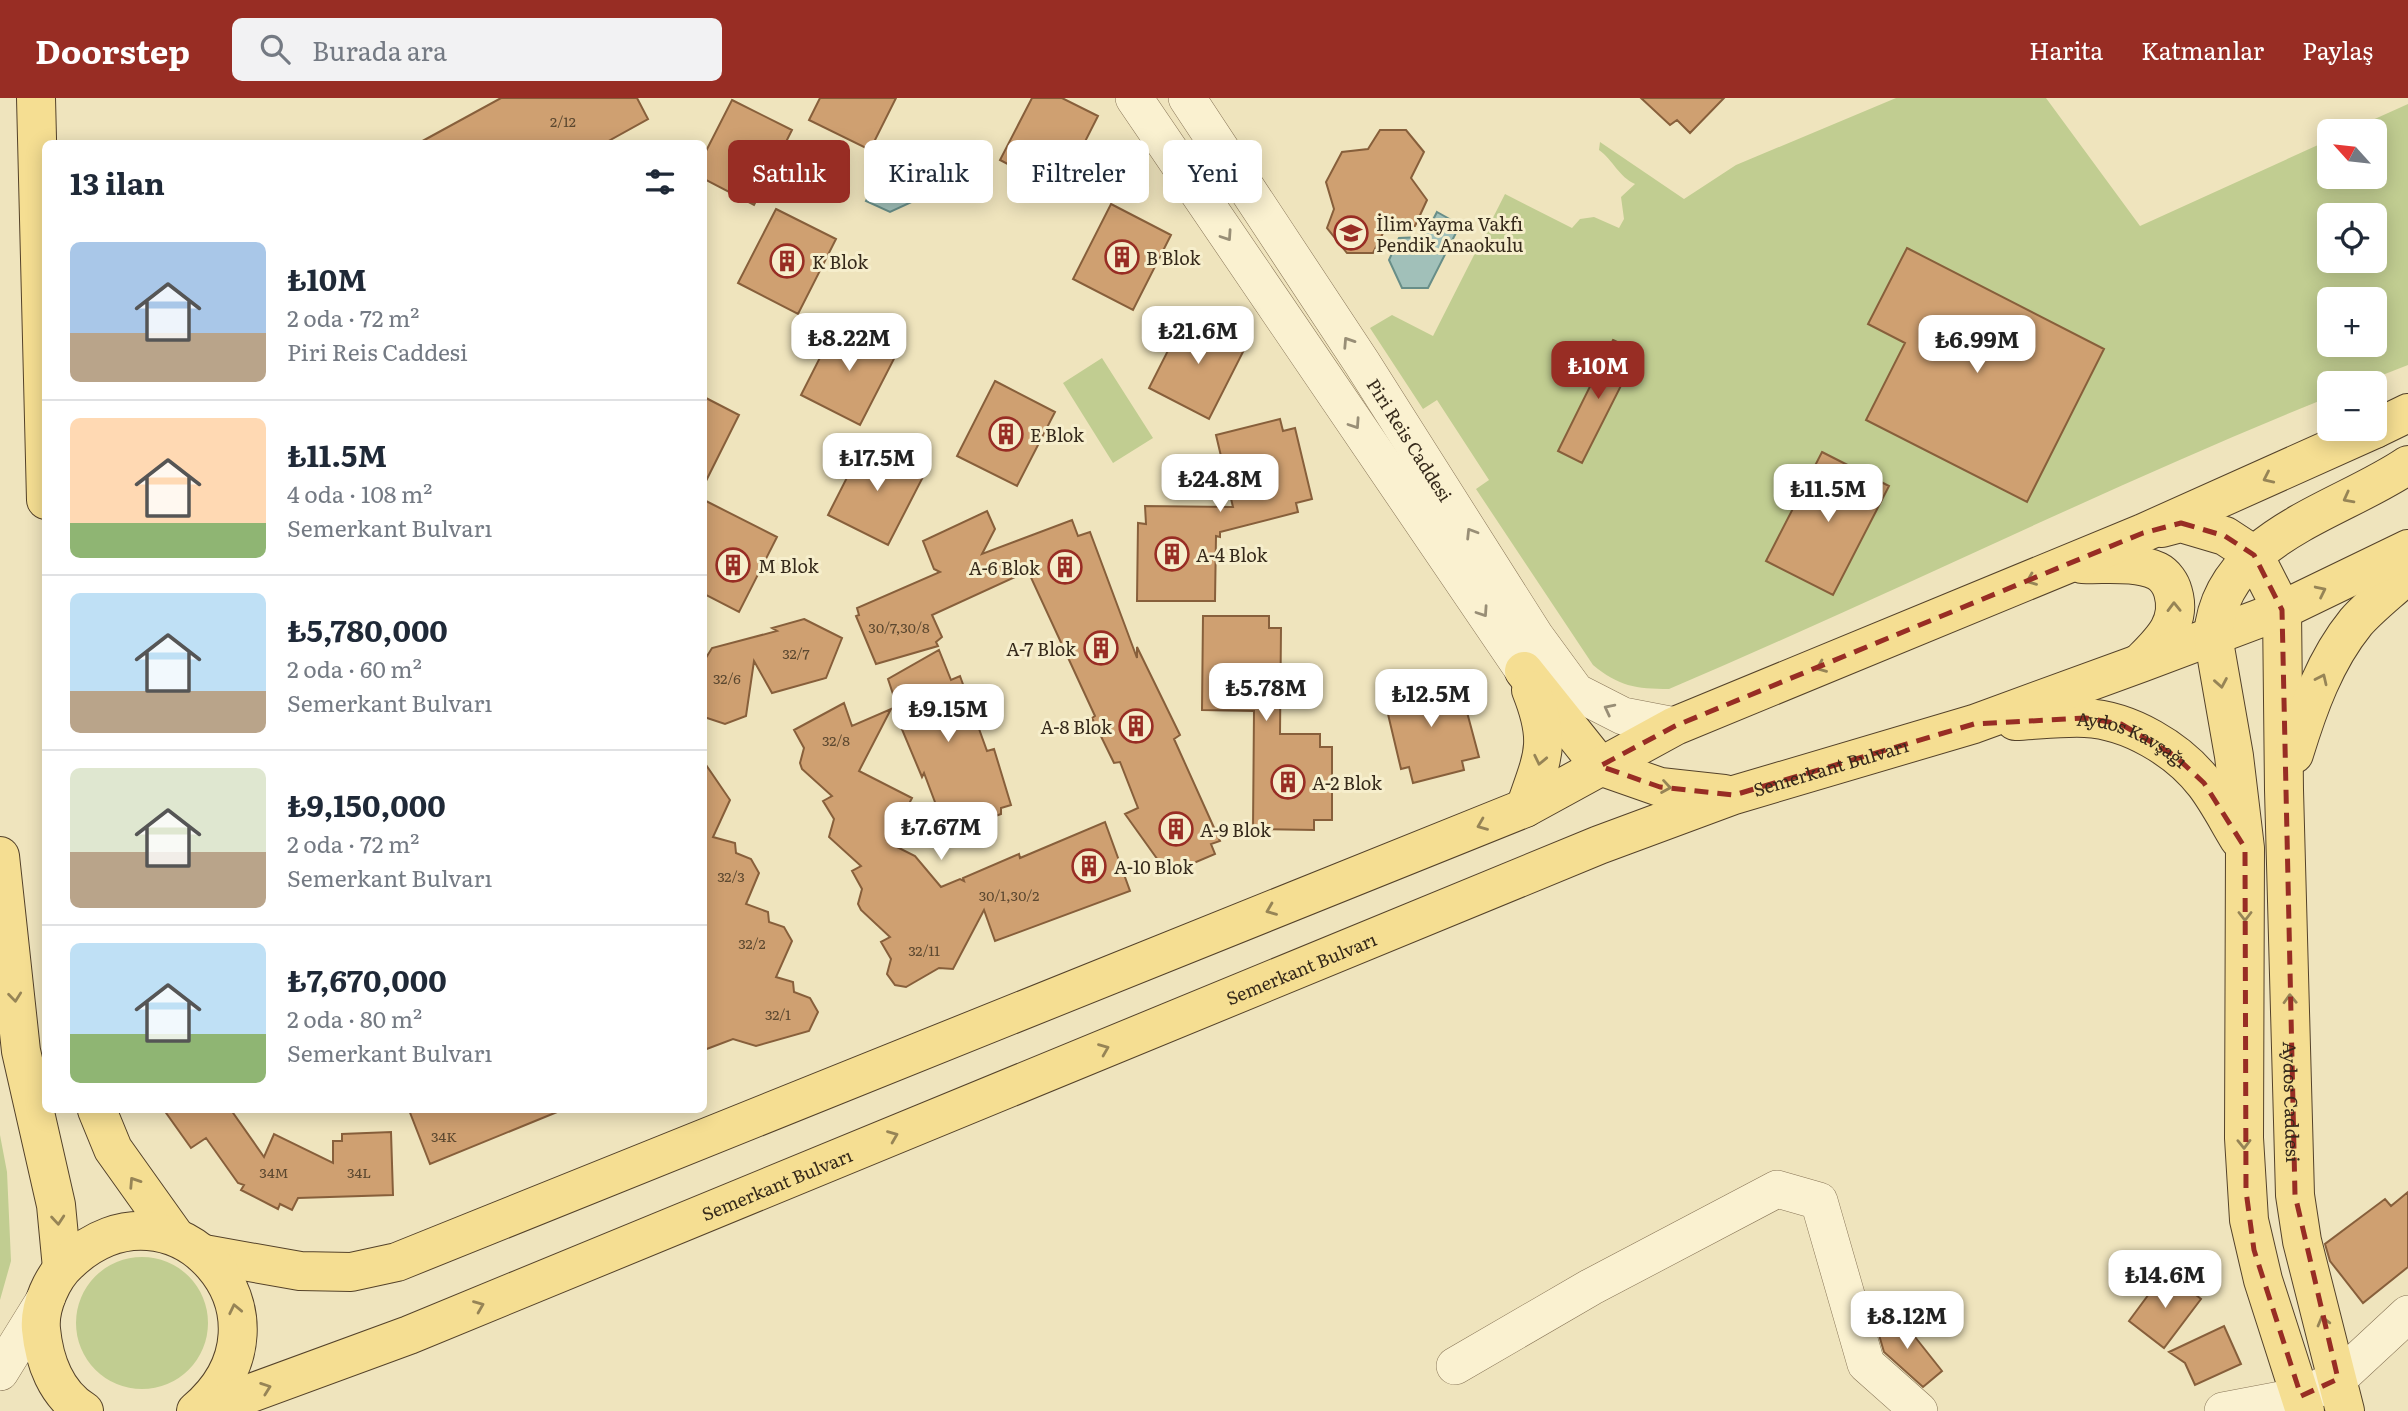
<!DOCTYPE html>
<html lang="tr">
<meta charset="utf-8">
<style>
body{margin:0;font-family:Literata,serif;background:#f2f2f3;color:#1f2937;height:100vh;display:flex;flex-direction:column;font-size:26px;white-space:nowrap}
*{box-sizing:border-box;margin:0}
p{font-size:23px;color:#747a83}
.icon{flex:none;width:38px;height:38px;fill:none;stroke:currentColor;stroke-width:2;stroke-linecap:round;stroke-linejoin:round}
.map{position:relative;flex:1;overflow:hidden}
.sheet{position:absolute;left:42px;top:42px;width:665px;height:973px;display:flex;flex-direction:column;background:#fff;border-radius:10px;box-shadow:0 4px 18px #0003}
.sheet>*{flex:none}
.hud{position:absolute;left:728px;top:42px;width:665px;height:63px;display:flex;gap:14px}
.needle{width:46px;rotate:297deg}
.fabs{position:absolute;left:2317px;top:21px;display:grid;gap:14px}
.fabs a{display:grid;place-items:center;width:70px;height:70px;border-radius:10px;background:#fff;box-shadow:0 4px 18px #0003;font-size:35px}
.price{position:absolute;translate:-50% -60px;padding:0 16px;border-radius:14px;background:#fff;color:#222;font-size:23px;line-height:46px;filter:drop-shadow(0 2px 4px #0008)}
.price::after{content:'';position:absolute;left:50%;top:42px;width:21px;height:16px;margin-left:-10px;background:inherit;clip-path:polygon(0 0,100% 0,50% 100%)}
.price.on{background:#982d24;color:#fff}
ul{padding:0;list-style:none}
li{display:flex;align-items:center;gap:21px;height:175px;padding:0 28px}
li+li{border-top:2px solid #e0e1e3}
li span{display:grid;place-items:center;flex:none;width:196px;height:140px;border-radius:10px;color:#555}
li>.icon{margin-inline-start:auto}
span .icon{width:84px;height:84px;fill:#fffc;stroke-width:1}
li b{font-size:30px}
h2{display:flex;justify-content:space-between;align-items:center;height:84px;padding:0 28px;font-size:30px}
.pill{padding:0 24px;border-radius:10px;background:#fff;box-shadow:0 4px 18px #0003;font-size:24px;line-height:63px}
.pill.on{background:#982d24;color:#fff}
header{display:flex;align-items:center;gap:42px;box-sizing:border-box;height:98px;padding:0 35px;background:#982d24;color:#fff}
header strong{font-size:33px}
nav{display:flex;gap:38px;margin-inline-start:auto;font-size:24px}
.search{width:490px;height:63px;background:#f2f2f3;display:flex;align-items:center;gap:18px;box-sizing:border-box;padding:0 24px;border-radius:10px;color:#747a83;font-size:26px}
.map>svg:first-child{display:block}
.green{fill:#c1cd91;fill-rule:evenodd}
.water{fill:#a1c0b9;stroke:#688e88;stroke-width:2}
.building{fill:#cfa071;stroke:#875f3b;stroke-width:2}
.lines{fill:none;stroke-linecap:round;stroke-linejoin:round}
.minor-casing{stroke:#877456;stroke-width:38}
.major-casing{stroke:#54422a;stroke-width:40}
.minor{stroke:#faf1d0;stroke-width:37}
.major{stroke:#f5de92;stroke-width:38}
.oneway{stroke:#988e76}
.oneway2{stroke:#968456}
.marked{fill:none;stroke:#982d24;stroke-width:5;stroke-dasharray:14 9;stroke-linejoin:round}
.labels{text-anchor:middle;dominant-baseline:central;stroke-width:6;stroke-linejoin:round;paint-order:stroke}
.number-label{font-size:14px;fill:#5c4830}
.poi-label{font-size:18px;fill:#362a1b;stroke:#f6eecc;text-anchor:start}
.street-label{font-size:18px;fill:#362a1b;stroke:#f6eecc}
</style>
<header>
<strong>Doorstep</strong>
<div class="search"><svg class="icon" aria-label="search" viewBox="0 0 24 24"><circle cx="10" cy="10" r="6"/><path d="M15 15l6 6"/></svg>Burada ara</div>
<nav><a>Harita</a><a>Katmanlar</a><a>Paylaş</a></nav>
</header>
<div class="map">
<svg width="2408" height="1313" viewBox="0 0 2408 1313">
<rect width="100%" height="100%" fill="#efe4bd"/>
<path class="green" d="M 1896,0 L 2046,0 L 2140,128 L 2329,42 L 2329,79 L 2375,79 L 2375,33 L 2348,33 L 2408,6 L 2408,267 L 2362,285 L 2329,285 L 2329,299 C 2106,389 1890,497 1669,591 C 1636,591 1618,588 1593,567 L 1476,391 L 1489,382 L 1437,302 L 1423,311 L 1370,230 L 1392,217 L 1433,238 L 1505,96 L 1572,130 L 1580,121 L 1594,119 L 1619,130 L 1624,121 L 1621,99 L 1635,86 C 1619,79 1613,62 1599,52 L 1600,44 L 1684,101 L 1736,67 ZM 2329,117 L 2375,117 L 2375,163 L 2329,163 ZM 2329,201 L 2375,201 L 2375,247 L 2329,247 Z
M 1102,260 L 1153,340 L 1113,365 L 1063,285 Z
M 0,1037 L 7,1074 L 11,1163 L 0,1202 Z
M76 1225a66 66 0 1 1 132 0a66 66 0 1 1-132 0Z"/>
<path class="water" d="M 915,67 L 929,96 L 890,114 L 866,103 L 880,73 L 891,78 Z
M 1437,114 L 1460,127 L 1428,190 L 1402,190 L 1389,162 L 1399,140 L 1424,139 Z"/>
<path class="building" d="M 501,0 L 637,0 L 648,21 L 603,46 L 417,46 Z
M 820,0 L 896,0 L 870,52 L 809,22 Z
M 1032,0 L 1062,0 L 1098,18 L 1060,93 L 1000,62 Z
M 1641,0 L 1724,0 L 1690,35 L 1677,22 L 1670,27 Z
M 732,2 L 792,32 L 754,107 L 704,81 L 704,57 Z
M 1380,32 L 1406,32 L 1424,54 L 1411,80 L 1427,102 L 1415,128 L 1386,129 L 1373,155 L 1347,155 L 1327,130 L 1334,111 L 1326,84 L 1342,54 L 1368,51 Z
M 1111,106 L 1171,137 L 1133,212 L 1073,181 Z
M 776,111 L 836,141 L 798,216 L 738,185 Z
M 1907,150 L 2104,251 L 2027,404 L 1866,322 L 1905,245 L 1868,226 Z
M 1187,215 L 1247,246 L 1209,321 L 1149,290 Z
M 839,222 L 898,253 L 860,327 L 801,297 Z
M 1613,242 L 1638,254 L 1582,365 L 1558,353 Z
M 995,283 L 1055,314 L 1017,388 L 957,358 Z
M 704,299 L 739,317 L 704,387 Z
M 1280,321 L 1283,333 L 1295,330 L 1312,401 L 1296,405 L 1298,414 L 1220,434 L 1220,439 L 1216,438 L 1215,503 L 1137,503 L 1138,425 L 1146,426 L 1145,408 L 1233,409 L 1216,337 Z
M 866,342 L 926,373 L 888,447 L 828,417 Z
M 1822,354 L 1889,388 L 1833,497 L 1766,463 Z
M 704,402 L 777,439 L 739,514 L 704,496 Z
M 987,413 L 995,431 L 982,456 L 1072,422 L 1078,438 L 1090,434 L 1137,560 L 1137,549 L 1180,637 L 1174,641 L 1220,743 L 1211,746 L 1215,756 L 1168,776 L 1125,716 L 1138,710 L 1120,664 L 1114,665 L 1092,620 L 1095,618 L 1028,473 L 932,517 L 942,539 L 936,544 L 938,548 L 876,566 L 856,518 L 859,517 L 857,510 L 940,474 L 934,471 L 923,443 Z
M 1203,518 L 1269,518 L 1269,530 L 1281,530 L 1280,636 L 1320,636 L 1320,649 L 1332,649 L 1332,722 L 1314,722 L 1314,732 L 1253,731 L 1254,613 L 1202,612 Z
M 804,521 L 842,540 L 826,580 L 772,595 L 754,563 L 746,618 L 725,626 L 704,619 L 704,563 L 712,550 L 777,533 L 772,530 Z
M 939,552 L 951,582 L 960,578 L 987,653 L 994,651 L 1011,707 L 1001,710 L 1001,716 L 947,736 L 924,675 L 922,679 L 893,610 L 897,608 L 888,581 Z
M 1447,579 L 1450,591 L 1460,588 L 1479,659 L 1462,663 L 1464,672 L 1413,685 L 1409,669 L 1401,671 L 1387,612 L 1394,610 L 1390,593 Z
M 844,605 L 852,628 L 891,611 L 859,673 L 912,700 L 889,745 L 915,758 L 941,789 L 960,781 L 964,783 L 963,780 L 1019,756 L 1020,760 L 1105,724 L 1130,793 L 995,843 L 984,812 L 953,871 L 939,870 L 906,889 L 895,887 L 887,876 L 891,861 L 881,844 L 890,839 L 861,812 L 858,806 L 862,791 L 852,773 L 861,768 L 829,739 L 834,721 L 823,703 L 832,698 L 802,671 L 800,665 L 804,650 L 794,632 Z
M 704,664 L 730,702 L 713,739 L 735,745 L 736,755 L 751,761 L 759,775 L 746,806 L 768,814 L 769,824 L 784,829 L 792,843 L 776,879 L 793,884 L 794,894 L 810,900 L 818,914 L 809,933 L 756,948 L 733,941 L 704,952 Z
M 164,1012 L 231,1012 L 264,1059 L 274,1036 L 333,1065 L 333,1043 L 342,1043 L 342,1036 L 391,1034 L 393,1097 L 298,1100 L 292,1112 L 280,1106 L 278,1111 L 241,1092 L 244,1087 L 238,1085 L 206,1040 L 191,1050 Z
M 409,1012 L 562,1012 L 430,1066 Z
M 2408,1094 L 2408,1169 L 2363,1205 L 2330,1163 L 2325,1146 L 2385,1101 L 2391,1108 Z
M 2166,1173 L 2201,1201 L 2164,1250 L 2129,1223 Z
M 1896,1215 L 1942,1273 L 1923,1289 L 1884,1254 L 1877,1230 Z
M 2224,1228 L 2241,1266 L 2195,1287 L 2185,1265 L 2169,1254 Z"/>
<g class="lines">
<defs>
<g id="minor">
<path d="M 1134,0 L 1524,573"/>
<path id="s1" d="M 1187,0 L 1362,265 L 1535,538 L 1576,594 L 1623,618 L 1675,628"/>
<path d="M 1455,1268 L 1591,1189 L 1777,1091 L 1819,1103 L 1866,1266 L 1919,1313"/>
<path d="M 0,1274 L 47,1198"/>
<path d="M 2223,1313 L 2301,1298 L 2338,1281 L 2408,1216"/>
</g>
<g id="major">
<path d="M 36,0 L 46,402"/>
<path d="M 2375,331 L 2408,315"/>
<path id="s2" d="M 2162,430 L 2181,425 L 2225,438 L 2254,457 L 2282,512 L 2284,692 L 2295,1097 L 2302,1143 L 2345,1313"/>
<path d="M 2082,466 C 2106,467 2135,463 2157,473 C 2165,477 2171,486 2173,494 C 2182,524 2162,543 2142,563"/>
<path d="M 1524,573 L 1600,668 L 1660,689 L 1724,696"/>
<path id="s3" d="M 2015,623 C 2038,622 2062,619 2085,620 C 2129,622 2178,651 2205,686 C 2218,703 2228,723 2239,741"/>
<path d="M 2294,656 C 2308,610 2325,562 2356,524 C 2371,507 2391,492 2408,476"/>
<path d="M 1525,710 C 1543,658 1552,645 1531,592"/>
<path d="M 0,758 L 21,953 L 56,1107 L 62,1170"/>
<path d="M 97,1012 L 113,1051 L 175,1138"/>
<path d="M 204,1156 L 300,1173 L 351,1174 L 397,1164 L 1525,710 L 1675,628 L 2143,435 L 2375,331"/>
<path d="M 84,1313 C 56,1296 44,1263 41,1231 C 39,1209 52,1179 69,1164 C 173,1067 307,1219 196,1313"/>
<path id="s4" d="M 202,1313 L 409,1237 L 1599,747 L 1734,697 L 1974,626 L 2141,565 L 2282,512 L 2408,451"/>
<path d="M 2305,1313 L 2263,1182 L 2249,1122 L 2244,1040 L 2245,750 L 2234,658 L 2213,538 C 2220,439 2339,414 2408,367"/>
</g>
</defs>
<use href="#minor" class="minor-casing"/>
<use href="#major" class="major-casing"/>
<use href="#minor" class="minor"/>
<use href="#major" class="major"/>
</g>
<defs><path id="oneway-chevron" d="M-2-3.5L2.5 0L-2 3.5" fill="none" stroke-width="1.6" stroke-linecap="round" stroke-linejoin="round" transform="scale(1.75)"/></defs>
<g class="oneway">
<use href="#oneway-chevron" transform="translate(1227 138) rotate(56)"/>
<use href="#oneway-chevron" transform="translate(1348 244) rotate(-123)"/>
<use href="#oneway-chevron" transform="translate(1355 326) rotate(56)"/>
<use href="#oneway-chevron" transform="translate(1471 435) rotate(-122)"/>
<use href="#oneway-chevron" transform="translate(1483 514) rotate(56)"/>
<use href="#oneway-chevron" transform="translate(1609 611) rotate(-153)"/>
</g>
<g class="oneway2">
<use href="#oneway-chevron" transform="translate(2268 380) rotate(155)"/>
<use href="#oneway-chevron" transform="translate(2348 400) rotate(152)"/>
<use href="#oneway-chevron" transform="translate(2031 482) rotate(158)"/>
<use href="#oneway-chevron" transform="translate(2321 493) rotate(-26)"/>
<use href="#oneway-chevron" transform="translate(2174 509) rotate(-91)"/>
<use href="#oneway-chevron" transform="translate(1821 569) rotate(158)"/>
<use href="#oneway-chevron" transform="translate(2322 581) rotate(-65)"/>
<use href="#oneway-chevron" transform="translate(2221 585) rotate(80)"/>
<use href="#oneway-chevron" transform="translate(1540 662) rotate(102)"/>
<use href="#oneway-chevron" transform="translate(1666 689) rotate(9)"/>
<use href="#oneway-chevron" transform="translate(1482 727) rotate(158)"/>
<use href="#oneway-chevron" transform="translate(1271 812) rotate(158)"/>
<use href="#oneway-chevron" transform="translate(2245 818) rotate(90)"/>
<use href="#oneway-chevron" transform="translate(15 899) rotate(84)"/>
<use href="#oneway-chevron" transform="translate(2290 901) rotate(-92)"/>
<use href="#oneway-chevron" transform="translate(1104 951) rotate(-22)"/>
<use href="#oneway-chevron" transform="translate(893 1038) rotate(-22)"/>
<use href="#oneway-chevron" transform="translate(2244 1046) rotate(89)"/>
<use href="#oneway-chevron" transform="translate(134 1084) rotate(-123)"/>
<use href="#oneway-chevron" transform="translate(58 1122) rotate(85)"/>
<use href="#oneway-chevron" transform="translate(479 1208) rotate(-22)"/>
<use href="#oneway-chevron" transform="translate(235 1211) rotate(-102)"/>
<use href="#oneway-chevron" transform="translate(2323 1223) rotate(-105)"/>
<use href="#oneway-chevron" transform="translate(266 1290) rotate(-20)"/>
</g>
<path class="marked" d="M 2181,425 L 2225,438 L 2254,457 L 2282,512 L 2295,1097 L 2338,1281 L 2301,1298 L 2254,1152 L 2246,1093 L 2245,750 L 2204,685 L 2175,658 L 2121,626 L 2086,620 L 1974,626 L 1734,697 L 1660,689 L 1600,668 L 1675,628 L 2143,435 Z"/>
<defs>
<symbol id="school-ring" viewBox="-11 -11 22 22"><circle r="9.5" fill="#f6eecc" stroke="#982d24" stroke-width="1.5"/><path d="M0-5L7-2L0 1L-7-2ZM-4 1L0 2.5L4 1V4Q0 6-4 4Z" fill="#982d24"/></symbol>
<symbol id="building-ring" viewBox="-11 -11 22 22"><circle r="9.5" fill="#f6eecc" stroke="#982d24" stroke-width="1.5"/><path d="M-4-6H4V6H1V3H-1V6H-4ZM-2.5-4.3h1.7v1.8h-1.7ZM.8-4.3h1.7v1.8H.8ZM-2.5-1h1.7V.8h-1.7ZM.8-1h1.7V.8H.8Z" fill="#982d24"/></symbol>
</defs>
<g fill-rule="evenodd">
<use href="#school-ring" x="1332" y="116" width="38" height="38"/>
<use href="#building-ring" x="1103" y="140" width="38" height="38"/>
<use href="#building-ring" x="768" y="144" width="38" height="38"/>
<use href="#building-ring" x="987" y="317" width="38" height="38"/>
<use href="#building-ring" x="1153" y="437" width="38" height="38"/>
<use href="#building-ring" x="714" y="448" width="38" height="38"/>
<use href="#building-ring" x="1046" y="450" width="38" height="38"/>
<use href="#building-ring" x="1082" y="531" width="38" height="38"/>
<use href="#building-ring" x="1117" y="609" width="38" height="38"/>
<use href="#building-ring" x="1269" y="665" width="38" height="38"/>
<use href="#building-ring" x="1157" y="712" width="38" height="38"/>
<use href="#building-ring" x="1070" y="749" width="38" height="38"/>
</g>
<g class="labels">
<g class="number-label">
<text x="563" y="23">2/12</text>
<text x="899" y="529">30/7,30/8</text>
<text x="796" y="555">32/7</text>
<text x="727" y="580">32/6</text>
<text x="836" y="642">32/8</text>
<text x="731" y="778">32/3</text>
<text x="1009" y="797">30/1,30/2</text>
<text x="752" y="845">32/2</text>
<text x="924" y="852">32/11</text>
<text x="778" y="916">32/1</text>
<text x="444" y="1038">34K</text>
<text x="274" y="1074">34M</text>
<text x="359" y="1074">34L</text>
</g>
<g class="poi-label">
<text x="1376" y="125">İlim Yayma Vakfı<tspan x="1376" dy="21">Pendik Anaokulu</tspan></text>
<text x="1146" y="159">B Blok</text>
<text x="812" y="163">K Blok</text>
<text x="1030" y="336">E Blok</text>
<text x="1196" y="456">A-4 Blok</text>
<text x="758" y="467">M Blok</text>
<text x="1040" y="469" text-anchor="end">A-6 Blok</text>
<text x="1076" y="550" text-anchor="end">A-7 Blok</text>
<text x="1112" y="628" text-anchor="end">A-8 Blok</text>
<text x="1312" y="684">A-2 Blok</text>
<text x="1200" y="731">A-9 Blok</text>
<text x="1114" y="768">A-10 Blok</text>
</g>
<g class="street-label">
<text stroke="none"><textPath href="#s1" startOffset="408">Piri Reis Caddesi</textPath></text>
<text stroke="none"><textPath href="#s3" startOffset="122">Aydos Kavşağı</textPath></text>
<text stroke="none"><textPath href="#s4" startOffset="1752">Semerkant Bulvarı</textPath></text>
<text stroke="none"><textPath href="#s4" startOffset="1185">Semerkant Bulvarı</textPath></text>
<text stroke="none"><textPath href="#s2" startOffset="654">Aydos Caddesi</textPath></text>
<text stroke="none"><textPath href="#s4" startOffset="618">Semerkant Bulvarı</textPath></text>
</g>
</g>
</svg>
<div class="fabs">
<a><svg class="needle" viewBox="-14 -14 28 28"><path d="M0-13l5 13h-10z" fill="#e53935"/><path d="M0 13l5-13h-10z" fill="#747a83"/></svg></a>
<a><svg class="icon" aria-label="locate" viewBox="0 0 24 24"><circle cx="12" cy="12" r="6"/><path d="M12 2v4M12 18v4M2 12h4M18 12h4"/></svg></a>
<a>+</a>
<a>−</a>
</div>
<b class="price" style="left:1198px;top:268px">₺21.6M</b>
<b class="price" style="left:849px;top:275px">₺8.22M</b>
<b class="price" style="left:1977px;top:277px">₺6.99M</b>
<b class="price on" style="left:1598px;top:303px">₺10M</b>
<b class="price" style="left:877px;top:395px">₺17.5M</b>
<b class="price" style="left:1220px;top:416px">₺24.8M</b>
<b class="price" style="left:1828px;top:426px">₺11.5M</b>
<b class="price" style="left:1266px;top:625px">₺5.78M</b>
<b class="price" style="left:1431px;top:631px">₺12.5M</b>
<b class="price" style="left:948px;top:646px">₺9.15M</b>
<b class="price" style="left:941px;top:764px">₺7.67M</b>
<b class="price" style="left:2165px;top:1212px">₺14.6M</b>
<b class="price" style="left:1907px;top:1253px">₺8.12M</b>
<div class="hud">
<a class="pill on">Satılık</a>
<a class="pill">Kiralık</a>
<a class="pill">Filtreler</a>
<a class="pill">Yeni</a>
</div>
<section class="sheet">
<h2>13 ilan<svg class="icon" aria-label="filters" viewBox="0 0 24 24"><path d="M4 7h16M4 17h16"/><circle cx="9" cy="7" r="2"/><circle cx="15" cy="17" r="2"/></svg></h2>
<ul>
<li><span style="background:linear-gradient(#a9c7e8 65%,#b9a48a 0)"><svg class="icon" aria-label="home" viewBox="0 0 24 24"><path d="M3 11l9-7 9 7M6 9v11h12V9"/></svg></span><div><b>₺10M</b><p>2 oda · 72 m²</p><p>Piri Reis Caddesi</p></div></li>
<li><span style="background:linear-gradient(#ffd9b3 75%,#8fb573 0)"><svg class="icon" aria-label="home" viewBox="0 0 24 24"><path d="M3 11l9-7 9 7M6 9v11h12V9"/></svg></span><div><b>₺11.5M</b><p>4 oda · 108 m²</p><p>Semerkant Bulvarı</p></div></li>
<li><span style="background:linear-gradient(#bfe0f5 70%,#b9a48a 0)"><svg class="icon" aria-label="home" viewBox="0 0 24 24"><path d="M3 11l9-7 9 7M6 9v11h12V9"/></svg></span><div><b>₺5,780,000</b><p>2 oda · 60 m²</p><p>Semerkant Bulvarı</p></div></li>
<li><span style="background:linear-gradient(#dfe7d0 60%,#b9a48a 0)"><svg class="icon" aria-label="home" viewBox="0 0 24 24"><path d="M3 11l9-7 9 7M6 9v11h12V9"/></svg></span><div><b>₺9,150,000</b><p>2 oda · 72 m²</p><p>Semerkant Bulvarı</p></div></li>
<li><span style="background:linear-gradient(#bfe0f5 65%,#8fb573 0)"><svg class="icon" aria-label="home" viewBox="0 0 24 24"><path d="M3 11l9-7 9 7M6 9v11h12V9"/></svg></span><div><b>₺7,670,000</b><p>2 oda · 80 m²</p><p>Semerkant Bulvarı</p></div></li>
</ul>
</section>
</div>
